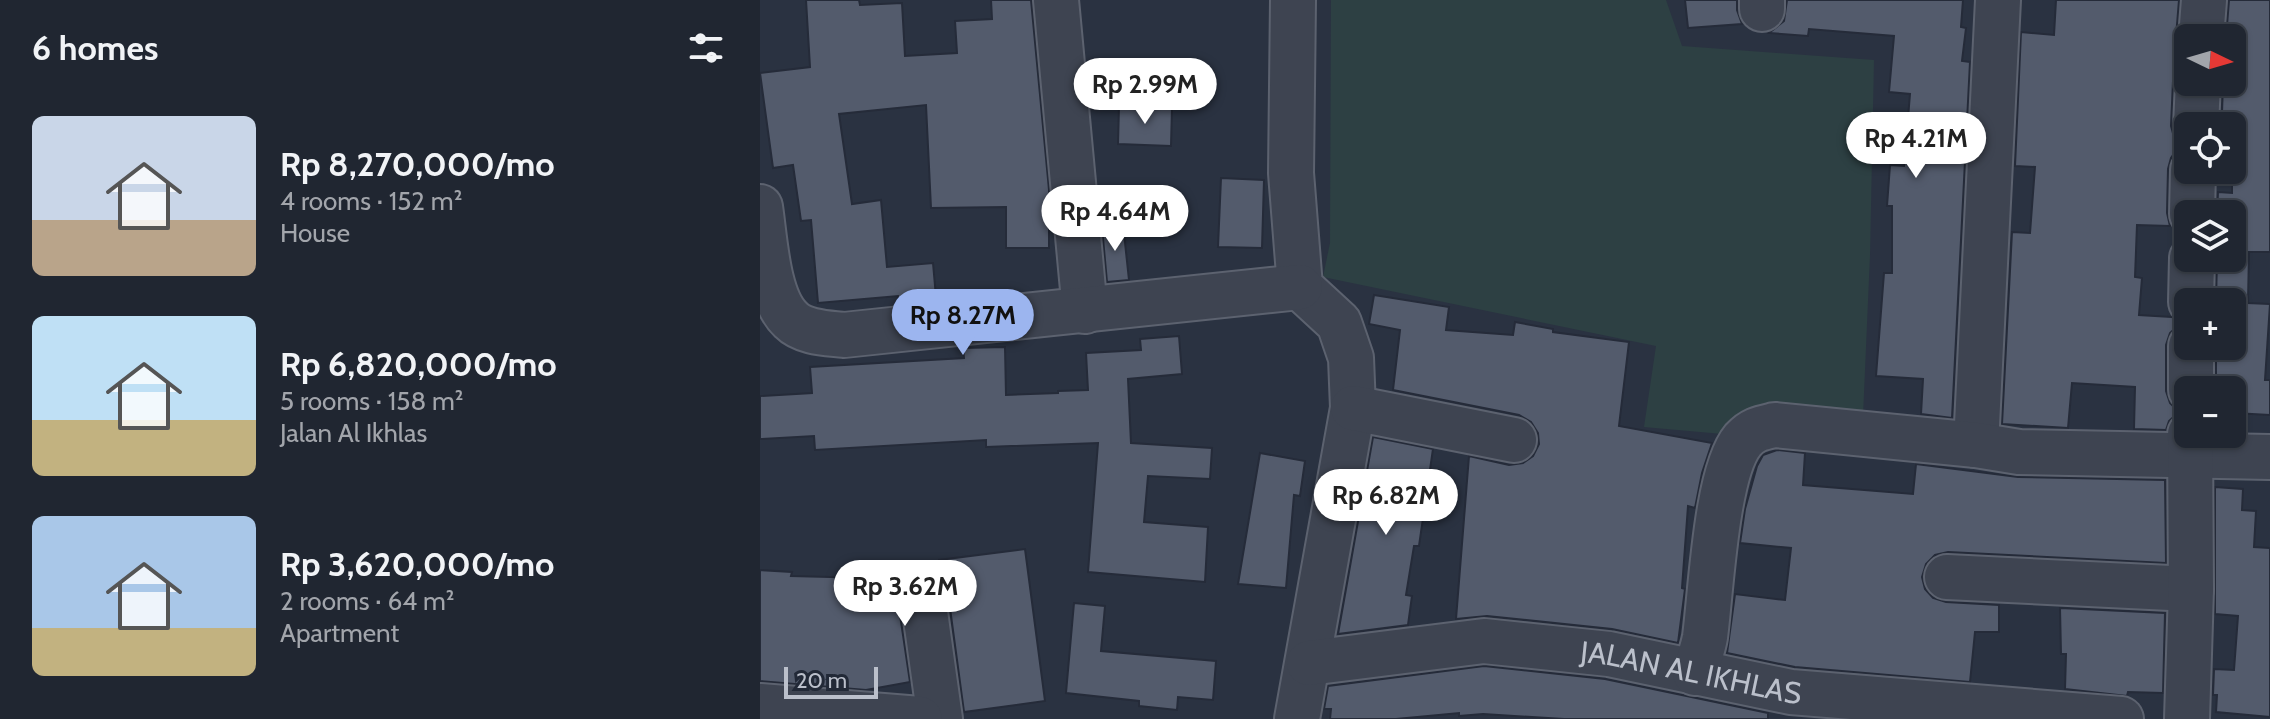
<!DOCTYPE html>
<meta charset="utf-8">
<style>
body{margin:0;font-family:Cabin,sans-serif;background:#282e39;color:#f1f3f6;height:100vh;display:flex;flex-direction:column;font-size:30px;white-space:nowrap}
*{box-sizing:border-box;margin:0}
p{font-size:26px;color:#a2a5ab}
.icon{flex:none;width:44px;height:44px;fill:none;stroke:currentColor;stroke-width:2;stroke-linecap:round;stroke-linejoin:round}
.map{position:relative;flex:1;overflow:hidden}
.sheet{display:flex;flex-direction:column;background:#202631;width:760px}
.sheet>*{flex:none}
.needle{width:52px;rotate:95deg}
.buttons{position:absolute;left:1414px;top:24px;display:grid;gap:16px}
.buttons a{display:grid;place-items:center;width:72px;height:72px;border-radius:12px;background:#202631;box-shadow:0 2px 6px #0004,0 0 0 2px #3d434d;font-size:40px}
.scale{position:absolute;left:24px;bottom:20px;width:94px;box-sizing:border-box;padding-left:8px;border:4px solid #bbc0cb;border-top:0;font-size:22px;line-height:28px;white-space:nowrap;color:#bbc0cb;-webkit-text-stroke:6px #222937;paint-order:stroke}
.price{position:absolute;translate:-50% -68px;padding:0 18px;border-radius:28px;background:#fff;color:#222;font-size:26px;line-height:52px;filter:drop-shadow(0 2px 4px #0008)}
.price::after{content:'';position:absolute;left:50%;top:48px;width:24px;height:18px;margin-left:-12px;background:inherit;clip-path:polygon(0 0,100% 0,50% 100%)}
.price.selected{background:#9cb5ef;color:#111}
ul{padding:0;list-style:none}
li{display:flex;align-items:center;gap:24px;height:200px;padding:0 32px}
li span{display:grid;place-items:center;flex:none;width:224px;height:160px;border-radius:12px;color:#555}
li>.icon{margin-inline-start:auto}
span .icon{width:96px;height:96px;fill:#fffc;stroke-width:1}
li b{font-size:34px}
h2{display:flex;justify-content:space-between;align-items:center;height:96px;padding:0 32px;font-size:34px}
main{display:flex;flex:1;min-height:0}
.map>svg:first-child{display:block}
.green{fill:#2d4043}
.building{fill:#535b6c;stroke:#252b39;stroke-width:2}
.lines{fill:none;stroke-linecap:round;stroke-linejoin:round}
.minor-casing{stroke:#5c626f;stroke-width:48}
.minor{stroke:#3e4451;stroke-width:44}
.labels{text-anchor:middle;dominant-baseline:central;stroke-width:8;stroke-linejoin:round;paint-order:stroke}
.street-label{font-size:30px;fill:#bbc0cb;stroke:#222937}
</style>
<main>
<section class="sheet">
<h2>6 homes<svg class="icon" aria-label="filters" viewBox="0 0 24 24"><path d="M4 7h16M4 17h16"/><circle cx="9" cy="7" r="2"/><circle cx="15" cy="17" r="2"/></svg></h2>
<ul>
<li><span style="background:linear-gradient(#c9d6e8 65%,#b9a48a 0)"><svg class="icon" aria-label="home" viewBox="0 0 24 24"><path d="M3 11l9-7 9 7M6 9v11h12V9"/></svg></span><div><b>Rp 8,270,000/mo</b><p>4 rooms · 152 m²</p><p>House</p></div></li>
<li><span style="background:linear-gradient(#bfe0f5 65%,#c2b280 0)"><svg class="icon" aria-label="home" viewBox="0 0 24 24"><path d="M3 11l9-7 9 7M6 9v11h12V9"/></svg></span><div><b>Rp 6,820,000/mo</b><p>5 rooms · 158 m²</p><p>Jalan Al Ikhlas</p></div></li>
<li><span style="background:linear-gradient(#a9c7e8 70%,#c2b280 0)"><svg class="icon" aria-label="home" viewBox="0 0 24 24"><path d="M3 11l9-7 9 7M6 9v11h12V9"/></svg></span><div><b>Rp 3,620,000/mo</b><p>2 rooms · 64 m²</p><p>Apartment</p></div></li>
</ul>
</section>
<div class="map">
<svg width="1510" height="719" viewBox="0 0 1510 719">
<rect width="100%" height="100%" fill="#2a3241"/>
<path class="green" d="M 571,0 L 906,0 L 922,46 L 1114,60 L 1110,255 L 1103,416 L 985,436 L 884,427 L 896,346 L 563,277 L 570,243 Z"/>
<path class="building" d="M 46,0 L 99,0 L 100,5 L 142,3 L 145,56 L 197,53 L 195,21 L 232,19 L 231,0 L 271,0 L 289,190 L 289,248 L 246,248 L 246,207 L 171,208 L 166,105 L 79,114 L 92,204 L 121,200 L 127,267 L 173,263 L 176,297 L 139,301 L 138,296 L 58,303 L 51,220 L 41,221 L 33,165 L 13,168 L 0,73 L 50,67 Z
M 925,0 L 977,0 L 977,10 L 982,24 L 928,28 Z
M 1027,0 L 1203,0 L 1201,27 L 1206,28 L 1202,61 L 1210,62 L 1192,418 L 1161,414 L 1163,379 L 1116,376 L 1124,273 L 1132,273 L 1132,206 L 1127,206 L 1130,165 L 1144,166 L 1150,94 L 1129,92 L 1134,36 L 1049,29 L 1048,36 L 1009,33 L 1024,21 Z
M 1296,0 L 1419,0 L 1416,37 L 1419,49 L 1428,59 L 1417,68 L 1413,81 L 1411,126 L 1414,137 L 1420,145 L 1411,158 L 1408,169 L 1407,213 L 1410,226 L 1377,225 L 1375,277 L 1382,278 L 1379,315 L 1412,317 L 1420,324 L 1410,333 L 1406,345 L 1406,391 L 1410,403 L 1419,412 L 1409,421 L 1406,430 L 1374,429 L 1375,387 L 1312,383 L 1308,428 L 1242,424 L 1252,232 L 1270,233 L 1275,167 L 1255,166 L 1261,32 L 1294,35 Z
M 1469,0 L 1510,0 L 1510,252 L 1489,252 L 1488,303 L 1510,304 L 1505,380 L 1510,380 L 1510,415 L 1474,413 L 1472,390 L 1456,390 L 1456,346 L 1472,346 L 1472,302 L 1456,302 L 1457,258 L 1472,258 L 1472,214 L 1457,214 L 1458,192 L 1472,193 L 1472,113 L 1462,113 L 1463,82 L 1472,82 L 1472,38 L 1466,38 Z
M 359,106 L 412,108 L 411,146 L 358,144 Z
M 461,178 L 504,180 L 502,248 L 458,247 Z
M 363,224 L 369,280 L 347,282 L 342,227 Z
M 614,295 L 689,307 L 686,330 L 753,335 L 755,322 L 793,329 L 793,332 L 869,342 L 859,426 L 952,443 L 942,473 L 935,508 L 928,506 L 922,588 L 925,589 L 918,643 L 852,629 L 727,616 L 696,619 L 709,456 L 749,465 L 763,463 L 773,456 L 779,444 L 778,433 L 771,422 L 759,415 L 633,390 L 640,330 L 609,324 Z
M 419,336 L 422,374 L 368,379 L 371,443 L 452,448 L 450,479 L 388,476 L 384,522 L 448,527 L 445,582 L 328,572 L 338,443 L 226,447 L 226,440 L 55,450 L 54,436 L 0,439 L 0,396 L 52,393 L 50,367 L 204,358 L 203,348 L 245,347 L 246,395 L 298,393 L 298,391 L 328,390 L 326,353 L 381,350 L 380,339 Z
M 613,437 L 673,449 L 659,546 L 654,546 L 646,595 L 652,596 L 648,625 L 578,634 Z
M 1017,450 L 1045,453 L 1043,485 L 1153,494 L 1156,464 L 1258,477 L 1405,480 L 1406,563 L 1188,552 L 1175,555 L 1166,564 L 1162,577 L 1165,589 L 1173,598 L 1186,602 L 1239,605 L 1239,632 L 1215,632 L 1210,682 L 1035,667 L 967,653 L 975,594 L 1025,600 L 1031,548 L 980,543 L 985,509 L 997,466 L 1003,455 Z
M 500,453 L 545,461 L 540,496 L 534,495 L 526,588 L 478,584 Z
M 1455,487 L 1483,489 L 1482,510 L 1496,511 L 1494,547 L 1510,548 L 1510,717 L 1456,712 L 1457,695 L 1453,695 L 1454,669 L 1474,670 L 1478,616 L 1455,614 Z
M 265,549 L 285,701 L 204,712 L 190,608 L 184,596 L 175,589 L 162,587 L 149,593 L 142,603 L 140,615 L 150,682 L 106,690 L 0,681 L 0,570 L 32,572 L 31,576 L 110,578 L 109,570 L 153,569 L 153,565 L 179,564 L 179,560 Z
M 314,603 L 345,606 L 341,651 L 456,661 L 453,700 L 418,697 L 417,710 L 379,706 L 379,701 L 306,693 Z
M 1300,608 L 1405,613 L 1403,693 L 1368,692 L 1367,696 L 1305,689 L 1306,654 L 1301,654 Z
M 724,666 L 845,679 L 1008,713 L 1008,719 L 804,719 L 723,714 L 699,716 L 699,713 L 636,719 L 570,719 L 571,709 L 564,709 L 568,686 Z"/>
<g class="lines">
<defs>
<g id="minor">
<path d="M 296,0 L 325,311"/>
<path d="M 533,0 L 531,173 L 540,287 L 579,323 L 591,358 L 593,408 L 537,719"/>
<path d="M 1002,0 L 1002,9"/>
<path d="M 1441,38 L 1444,0"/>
<path d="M 1436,126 L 1438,82"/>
<path d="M 0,207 C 5,239 7,298 31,320 C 44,333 67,333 84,335 L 540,287"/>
<path d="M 1432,214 L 1433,170"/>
<path d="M 1431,302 L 1432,258"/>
<path d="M 1431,390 L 1431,346"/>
<path d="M 593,408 L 754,440"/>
<path d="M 1216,445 L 1238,0"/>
<path d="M 1187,577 L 1431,589"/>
<path d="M 165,612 L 180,719"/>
<path id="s1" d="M 549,663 L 724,641 L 849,654 L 1031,692 L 1361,719"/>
<path d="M 935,673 C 938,661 943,649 945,637 C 951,592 956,472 983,440 C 993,429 1002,428 1015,425 L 1216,445 L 1259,452 L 1510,457"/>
<path d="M 0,706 L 160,719"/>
<path d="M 1427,719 L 1431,589 L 1430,434"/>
</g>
</defs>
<use href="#minor" class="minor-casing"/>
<use href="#minor" class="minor"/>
</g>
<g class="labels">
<g class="street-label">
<text stroke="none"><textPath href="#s1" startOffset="386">JALAN AL IKHLAS</textPath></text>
</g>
</g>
</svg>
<div class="buttons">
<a><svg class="needle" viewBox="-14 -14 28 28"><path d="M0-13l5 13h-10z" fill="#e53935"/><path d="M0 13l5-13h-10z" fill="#a2a5ab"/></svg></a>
<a><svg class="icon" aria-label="locate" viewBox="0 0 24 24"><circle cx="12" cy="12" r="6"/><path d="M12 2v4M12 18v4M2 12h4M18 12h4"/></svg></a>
<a><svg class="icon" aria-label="layers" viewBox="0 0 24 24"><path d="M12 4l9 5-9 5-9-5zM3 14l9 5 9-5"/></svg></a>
<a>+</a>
<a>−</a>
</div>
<div class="scale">20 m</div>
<b class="price" style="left:385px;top:126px">Rp 2.99M</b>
<b class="price" style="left:1156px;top:180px">Rp 4.21M</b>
<b class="price" style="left:355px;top:253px">Rp 4.64M</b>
<b class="price selected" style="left:203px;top:357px">Rp 8.27M</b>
<b class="price" style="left:626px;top:537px">Rp 6.82M</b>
<b class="price" style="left:145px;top:628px">Rp 3.62M</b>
</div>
</main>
